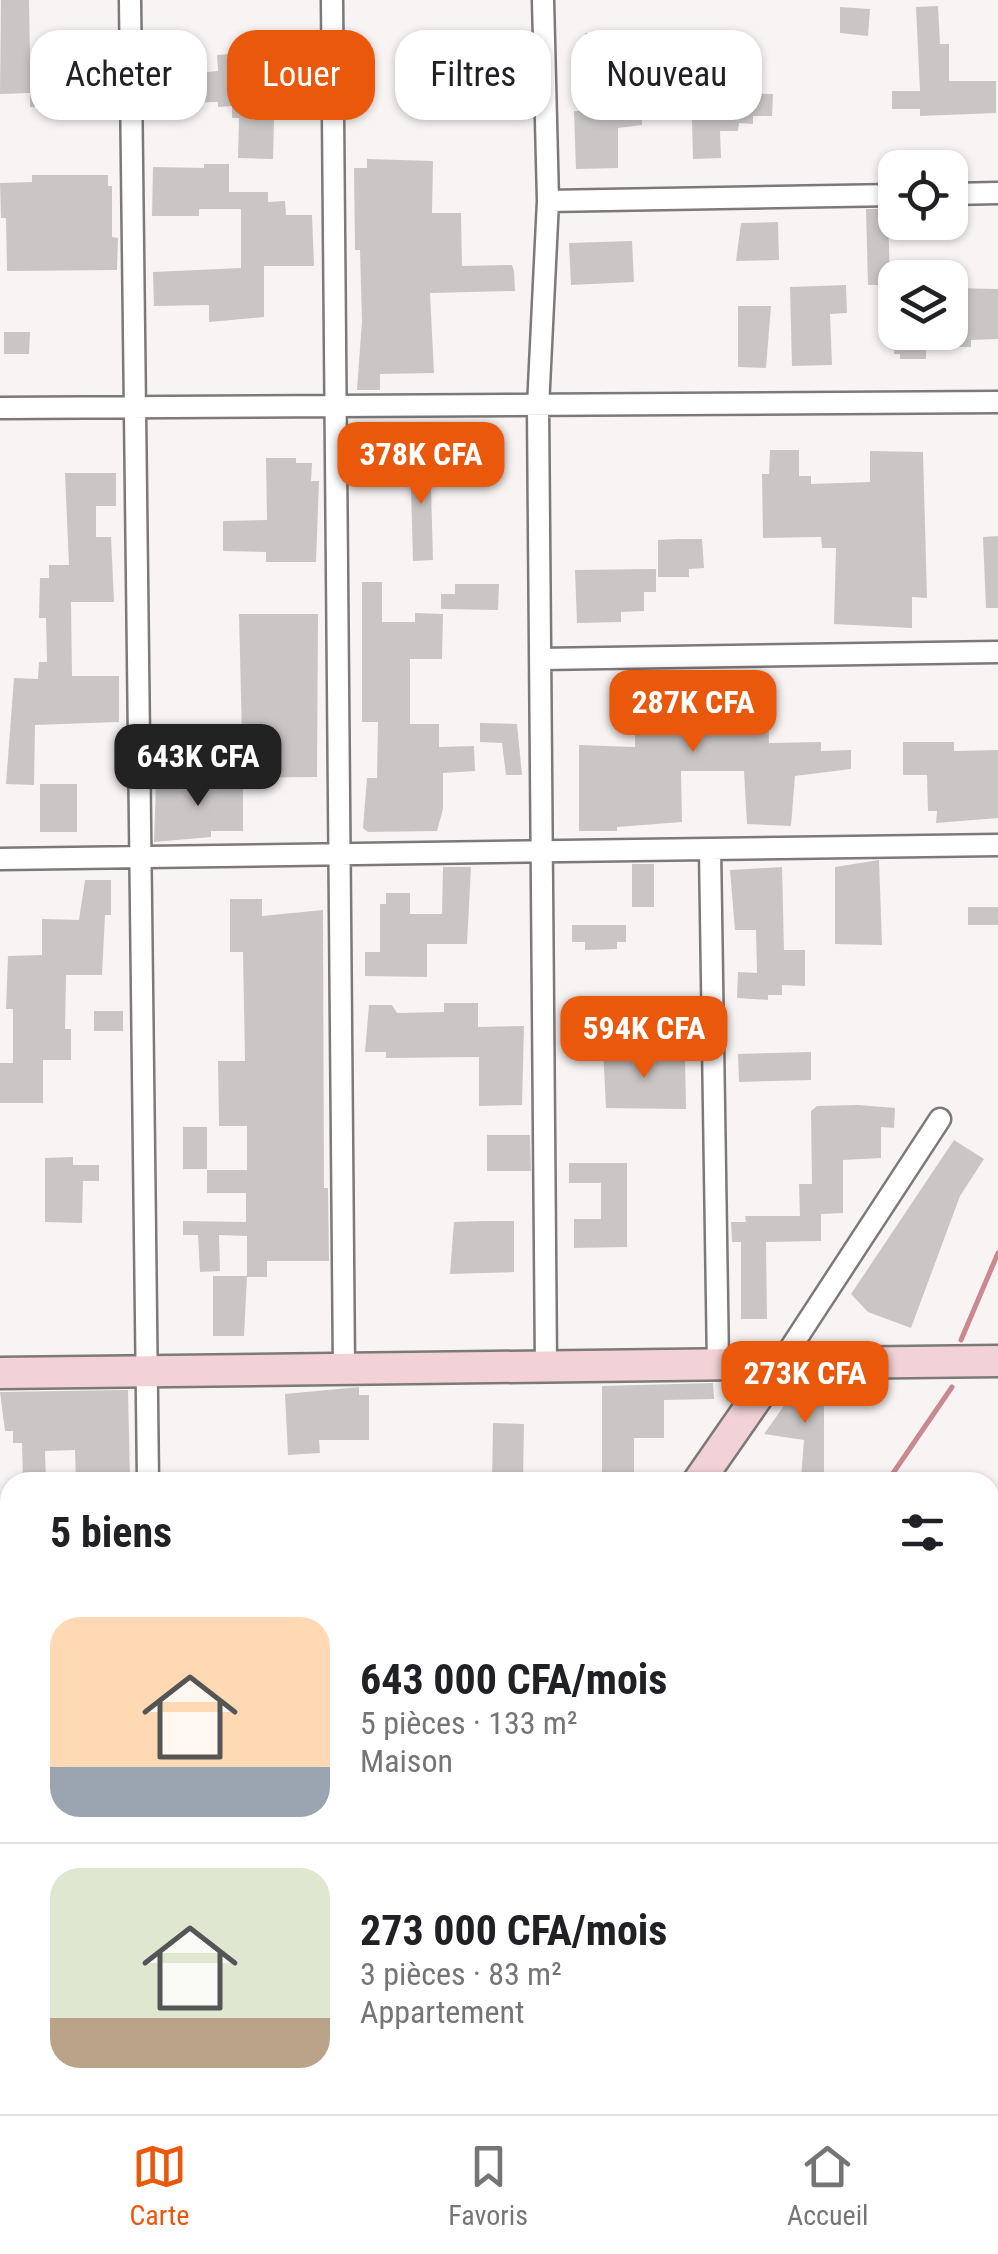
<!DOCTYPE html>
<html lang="fr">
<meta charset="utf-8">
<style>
body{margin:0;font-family:"Roboto Condensed",sans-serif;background:#f6f6f6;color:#202124;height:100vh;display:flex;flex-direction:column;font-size:38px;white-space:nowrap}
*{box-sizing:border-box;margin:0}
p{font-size:32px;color:#757577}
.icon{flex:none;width:55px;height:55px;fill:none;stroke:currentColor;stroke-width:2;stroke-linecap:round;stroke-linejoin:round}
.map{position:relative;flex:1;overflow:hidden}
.drawer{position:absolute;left:0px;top:1472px;width:1000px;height:642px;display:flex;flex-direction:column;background:#fff;border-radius:30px 30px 0 0;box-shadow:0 2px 8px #0004}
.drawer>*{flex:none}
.hud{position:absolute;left:30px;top:30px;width:940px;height:90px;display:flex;gap:20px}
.controls{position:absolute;left:878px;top:150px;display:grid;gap:20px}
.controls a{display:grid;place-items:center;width:90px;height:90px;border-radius:20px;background:#fff;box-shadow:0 2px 8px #0004;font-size:50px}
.price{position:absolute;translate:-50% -85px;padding:0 22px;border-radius:20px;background:#ea580c;color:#fff;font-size:32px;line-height:65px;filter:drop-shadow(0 2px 5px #0008)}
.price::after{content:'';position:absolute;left:50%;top:60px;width:30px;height:22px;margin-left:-15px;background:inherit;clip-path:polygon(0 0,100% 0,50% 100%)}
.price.current{background:#222;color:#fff}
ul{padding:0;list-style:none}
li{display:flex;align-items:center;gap:30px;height:250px;padding:0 50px}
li+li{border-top:2px solid #e0e0e0}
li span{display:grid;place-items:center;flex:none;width:280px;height:200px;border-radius:30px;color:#555}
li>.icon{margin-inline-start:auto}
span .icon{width:120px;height:120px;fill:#fffc;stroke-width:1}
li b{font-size:42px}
h2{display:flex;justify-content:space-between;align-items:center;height:120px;padding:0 50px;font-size:42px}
.pill{padding:0 35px;border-radius:30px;background:#fff;box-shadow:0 2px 8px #0004;font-size:35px;line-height:90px}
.pill.current{background:#ea580c;color:#fff}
.tabs{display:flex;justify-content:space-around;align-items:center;height:140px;border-top:2px solid #e0e0e0;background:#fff;font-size:28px;color:#757577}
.tabs a{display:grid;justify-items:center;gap:5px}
.tabs .current{color:#ea580c}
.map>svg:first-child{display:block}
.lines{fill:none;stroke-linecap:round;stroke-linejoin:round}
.stream{stroke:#ca8990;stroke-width:5}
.building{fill:#cbc6c6}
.street-casing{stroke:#7d7979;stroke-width:25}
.secondary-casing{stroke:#7d7979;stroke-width:35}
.street{stroke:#fff;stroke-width:20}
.secondary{stroke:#f2d2d6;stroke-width:30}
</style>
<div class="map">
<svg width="998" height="2114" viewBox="0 0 998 2114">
<rect width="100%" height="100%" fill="#f9f4f4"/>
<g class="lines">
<path class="stream" d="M 961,1340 L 998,1253
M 887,1482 L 952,1387
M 422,2113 L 428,2105"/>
</g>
<path class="building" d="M 1,0 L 29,0 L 30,57 L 57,57 L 58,108 L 30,107 L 30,93 L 0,94 Z
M 938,6 L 940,44 L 949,44 L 949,81 L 996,81 L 996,113 L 920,116 L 920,109 L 892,109 L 892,91 L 920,91 L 916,7 Z
M 840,7 L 870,9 L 868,36 L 840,33 Z
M 585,33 L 620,33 L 620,44 L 653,45 L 653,115 L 642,115 L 642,125 L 618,128 L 618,168 L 576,169 L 574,111 L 624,111 L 625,80 L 603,80 L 604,50 L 585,50 Z
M 297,51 L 315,51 L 316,104 L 294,105 L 293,89 L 251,90 L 252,120 L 274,120 L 273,159 L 238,158 L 239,118 L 232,118 L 232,106 L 218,107 L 218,102 L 172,103 L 172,108 L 152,108 L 152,77 L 218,71 L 217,55 L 254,52 L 254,58 L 297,57 Z
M 691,86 L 720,86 L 720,93 L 773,94 L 772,116 L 753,116 L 753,124 L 739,123 L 738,131 L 720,131 L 721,158 L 693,159 Z
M 367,159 L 433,161 L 432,213 L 461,213 L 462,266 L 512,265 L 514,271 L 515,291 L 430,293 L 434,373 L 380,374 L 380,390 L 357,390 L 362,321 L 360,250 L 355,250 L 354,168 L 367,168 Z
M 204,164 L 229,164 L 229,192 L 268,192 L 268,202 L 285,201 L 286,215 L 312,215 L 314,266 L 264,266 L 264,317 L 209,322 L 209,305 L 154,306 L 153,272 L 241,268 L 241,209 L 199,209 L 199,216 L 152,216 L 153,167 L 204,168 Z
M 32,175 L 108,175 L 108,186 L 112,186 L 112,237 L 118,238 L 117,270 L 7,271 L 6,218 L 1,218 L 0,183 L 32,182 Z
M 866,209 L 888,209 L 890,285 L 868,285 Z
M 778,222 L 779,260 L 736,261 L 741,223 Z
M 632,241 L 634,282 L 571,285 L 569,243 Z
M 846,285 L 847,313 L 830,314 L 832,365 L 792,366 L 790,287 Z
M 950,288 L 998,289 L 998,339 L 971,340 L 971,347 L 926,347 L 926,359 L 900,359 L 900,354 L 894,354 L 894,332 L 950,332 Z
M 738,306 L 771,306 L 766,368 L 738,367 Z
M 4,332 L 30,332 L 29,354 L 4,354 Z
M 770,450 L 799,450 L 799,476 L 811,476 L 811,484 L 870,482 L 870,451 L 923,452 L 927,598 L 912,597 L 912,628 L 834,624 L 836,548 L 822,548 L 821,537 L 763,538 L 762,474 L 769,474 Z
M 430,452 L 433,560 L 413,561 L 410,453 Z
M 266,458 L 296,458 L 296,463 L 312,463 L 311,481 L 319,481 L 316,562 L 266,562 L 266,552 L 223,551 L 223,521 L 267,520 Z
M 65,473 L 116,473 L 116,506 L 96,506 L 96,537 L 111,537 L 114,602 L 71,602 L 72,676 L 119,676 L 119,722 L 35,725 L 34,785 L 6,784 L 14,678 L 38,679 L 39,662 L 47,662 L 46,618 L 39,618 L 40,578 L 49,578 L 49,565 L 69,565 Z
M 998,536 L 998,608 L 986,608 L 983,537 Z
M 679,539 L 702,539 L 704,568 L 689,569 L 689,577 L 658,577 L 658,540 Z
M 656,569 L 656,592 L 644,592 L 644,611 L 621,612 L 621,622 L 577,623 L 575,570 Z
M 362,582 L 382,582 L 382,622 L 415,622 L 415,613 L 443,614 L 442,659 L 410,659 L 410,724 L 439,724 L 439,747 L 474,746 L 475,771 L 443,773 L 443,809 L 437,831 L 368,832 L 363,828 L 367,778 L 377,778 L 378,722 L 362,722 Z
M 455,584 L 499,584 L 498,610 L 441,609 L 441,594 L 455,594 Z
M 239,614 L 318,614 L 317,777 L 243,778 Z
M 738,670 L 738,708 L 768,707 L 769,743 L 821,742 L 821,751 L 851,750 L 851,769 L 795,776 L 791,826 L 747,824 L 744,771 L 681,771 L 682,822 L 617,827 L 617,831 L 579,831 L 579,745 L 635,747 L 635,701 L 634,695 L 626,695 L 626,677 Z
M 480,723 L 517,724 L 522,775 L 506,775 L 502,743 L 480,742 Z
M 903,742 L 954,742 L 954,751 L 998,750 L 998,818 L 936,823 L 937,811 L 928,811 L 927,775 L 903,775 Z
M 243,779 L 243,831 L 211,831 L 211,837 L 154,842 L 156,782 Z
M 40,784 L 77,784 L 77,832 L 40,832 Z
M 879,860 L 882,945 L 835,944 L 835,867 Z
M 632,864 L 654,864 L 654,907 L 632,907 Z
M 443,867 L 471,867 L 467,944 L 427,944 L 427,977 L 365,976 L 365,952 L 380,952 L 380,904 L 386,904 L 386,893 L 410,893 L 410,914 L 442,914 Z
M 782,867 L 784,950 L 805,950 L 805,986 L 782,985 L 782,995 L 768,995 L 768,1000 L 737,998 L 738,972 L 757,973 L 756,930 L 735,930 L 730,870 Z
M 85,880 L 111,880 L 111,915 L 105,915 L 102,975 L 66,975 L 65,1029 L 71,1029 L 71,1060 L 43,1060 L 43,1103 L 0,1103 L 0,1063 L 13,1063 L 13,1009 L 6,1009 L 8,956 L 42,955 L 42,919 L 79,920 Z
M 230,899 L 262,899 L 262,916 L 323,910 L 324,1188 L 328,1188 L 329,1261 L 267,1261 L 267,1277 L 247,1277 L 247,1236 L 219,1235 L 220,1271 L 200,1272 L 198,1235 L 183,1235 L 183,1221 L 246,1222 L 246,1193 L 207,1193 L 207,1170 L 247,1170 L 247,1126 L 219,1126 L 218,1061 L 245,1061 L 243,952 L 230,952 Z
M 968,907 L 998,907 L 998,925 L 968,925 Z
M 572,925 L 626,925 L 626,942 L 617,942 L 617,949 L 585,950 L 585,942 L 572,942 Z
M 444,1003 L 478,1003 L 478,1027 L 524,1026 L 522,1105 L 479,1106 L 479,1057 L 386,1058 L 386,1052 L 365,1052 L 369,1005 L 392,1005 L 397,1013 L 444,1012 Z
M 94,1011 L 123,1011 L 123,1031 L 94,1031 Z
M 574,1031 L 601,1033 L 600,1059 L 572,1058 Z
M 628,1048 L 628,1056 L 685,1056 L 686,1109 L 606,1108 L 603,1049 Z
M 811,1052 L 811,1080 L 739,1082 L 738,1054 Z
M 858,1105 L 895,1108 L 894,1128 L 881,1127 L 881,1158 L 843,1160 L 843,1213 L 821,1214 L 821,1241 L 766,1242 L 767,1319 L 741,1319 L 741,1242 L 732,1242 L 731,1222 L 746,1222 L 745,1216 L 800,1216 L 799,1184 L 812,1184 L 811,1111 L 817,1106 Z
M 183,1127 L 207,1127 L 207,1169 L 183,1169 Z
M 487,1135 L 530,1135 L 531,1171 L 487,1171 Z
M 954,1140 L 984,1159 L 960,1196 L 911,1328 L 868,1312 L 851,1294 Z
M 73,1157 L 73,1165 L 99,1165 L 99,1181 L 83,1181 L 82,1223 L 45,1222 L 45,1158 Z
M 569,1163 L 627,1163 L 627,1247 L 574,1248 L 574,1219 L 601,1219 L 601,1183 L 569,1183 Z
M 484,1221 L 514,1221 L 514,1272 L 450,1274 L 454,1222 Z
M 213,1276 L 247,1276 L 244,1336 L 213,1336 Z
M 713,1383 L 714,1399 L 664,1400 L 664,1438 L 634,1438 L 634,1482 L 602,1482 L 602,1386 Z
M 824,1384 L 824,1477 L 801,1477 L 804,1440 L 764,1434 L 798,1386 Z
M 359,1387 L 359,1395 L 369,1395 L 369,1440 L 319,1440 L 320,1453 L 288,1455 L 285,1394 Z
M 128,1390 L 130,1480 L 76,1481 L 75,1450 L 45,1451 L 46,1482 L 23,1482 L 22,1443 L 13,1443 L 13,1431 L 5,1431 L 0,1392 Z
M 493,1423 L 524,1424 L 523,1482 L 492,1482 Z"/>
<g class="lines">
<defs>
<path id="street" d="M 130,0 L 148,1482
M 332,0 L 344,1369
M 543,0 L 548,201 L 538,407 L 546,1366
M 950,194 L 998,193
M 548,201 L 895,195
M 0,408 L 998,402
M 541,659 L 998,652
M 710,849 L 718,1365
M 0,859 L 998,845
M 780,1364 L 940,1119
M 990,1876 L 998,1876
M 0,1887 L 10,1886
M 165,2105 L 165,2114
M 915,2105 L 915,2114"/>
<path id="secondary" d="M 0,1373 L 998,1361
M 698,1482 L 780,1364
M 263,2114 L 269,2105"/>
</defs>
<use href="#street" class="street-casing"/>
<use href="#secondary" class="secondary-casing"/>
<use href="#street" class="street"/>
<use href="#secondary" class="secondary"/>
</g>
</svg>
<div class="controls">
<a><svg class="icon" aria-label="locate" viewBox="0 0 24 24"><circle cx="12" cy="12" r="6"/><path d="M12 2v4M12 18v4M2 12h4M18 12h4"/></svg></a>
<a><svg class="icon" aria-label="layers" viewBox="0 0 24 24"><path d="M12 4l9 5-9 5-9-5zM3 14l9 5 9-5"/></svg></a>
</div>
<b class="price" style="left:421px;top:507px">378K CFA</b>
<b class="price" style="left:693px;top:755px">287K CFA</b>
<b class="price current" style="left:198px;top:809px">643K CFA</b>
<b class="price" style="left:644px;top:1081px">594K CFA</b>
<b class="price" style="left:805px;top:1426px">273K CFA</b>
<div class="hud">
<a class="pill">Acheter</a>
<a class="pill current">Louer</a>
<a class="pill">Filtres</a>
<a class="pill">Nouveau</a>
</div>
<section class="drawer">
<h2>5 biens<svg class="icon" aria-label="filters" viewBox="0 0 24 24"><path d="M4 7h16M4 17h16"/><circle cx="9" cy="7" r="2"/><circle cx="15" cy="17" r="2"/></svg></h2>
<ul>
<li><span style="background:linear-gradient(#ffd9b3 75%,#9aa5b1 0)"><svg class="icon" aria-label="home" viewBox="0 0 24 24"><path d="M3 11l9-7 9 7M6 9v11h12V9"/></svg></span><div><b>643 000 CFA/mois</b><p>5 pièces · 133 m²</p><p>Maison</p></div></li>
<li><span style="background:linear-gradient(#dfe7d0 75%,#b9a48a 0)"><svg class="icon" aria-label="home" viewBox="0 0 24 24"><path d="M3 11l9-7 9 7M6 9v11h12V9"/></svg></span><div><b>273 000 CFA/mois</b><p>3 pièces · 83 m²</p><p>Appartement</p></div></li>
</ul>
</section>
</div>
<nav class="tabs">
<a class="current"><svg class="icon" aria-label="map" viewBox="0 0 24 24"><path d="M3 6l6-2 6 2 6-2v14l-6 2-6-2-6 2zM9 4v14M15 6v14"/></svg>Carte</a>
<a><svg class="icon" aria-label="saved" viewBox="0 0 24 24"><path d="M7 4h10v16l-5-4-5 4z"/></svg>Favoris</a>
<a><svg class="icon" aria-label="home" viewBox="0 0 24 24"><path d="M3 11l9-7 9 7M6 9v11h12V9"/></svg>Accueil</a>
</nav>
